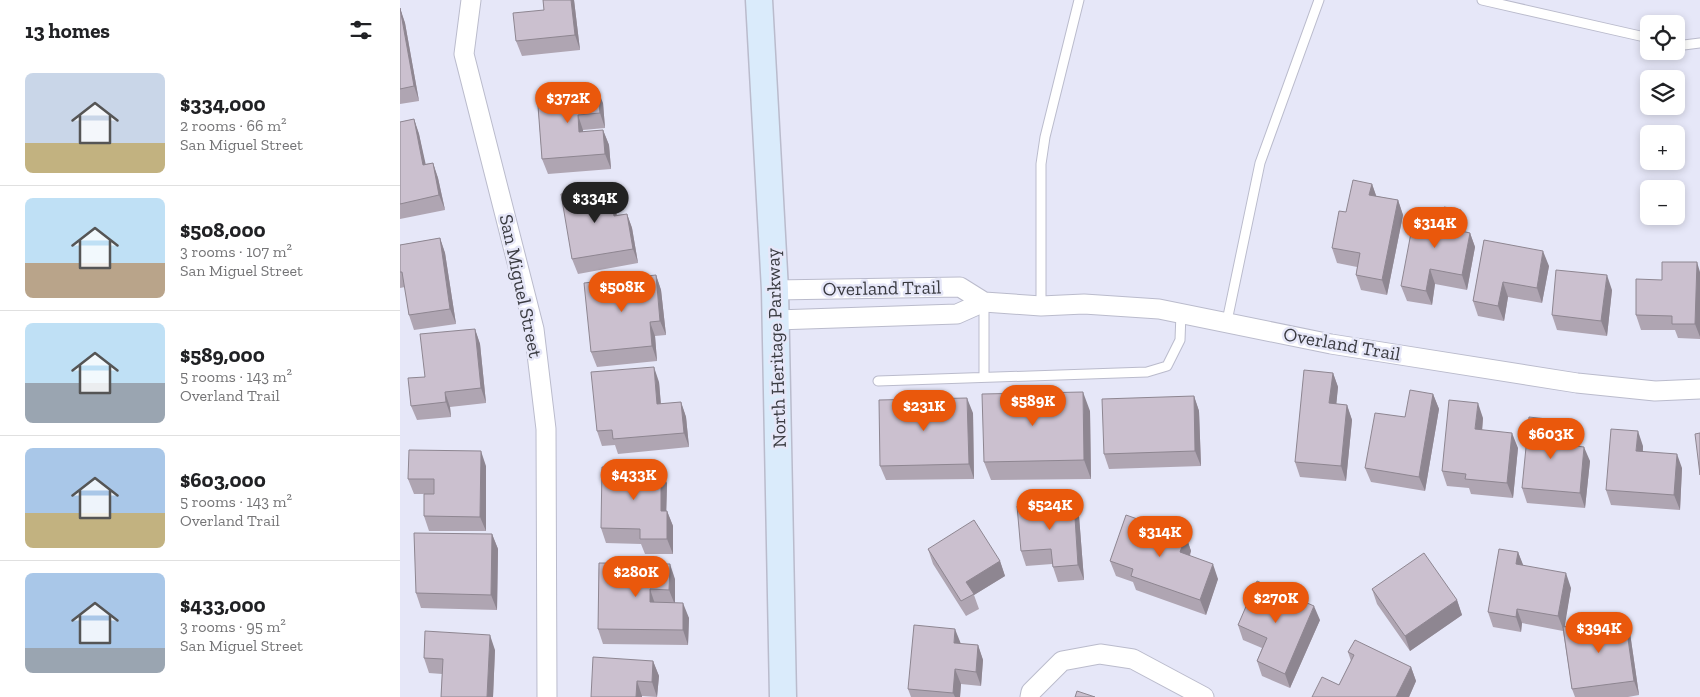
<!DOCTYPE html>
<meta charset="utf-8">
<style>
body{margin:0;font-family:"Zilla Slab",serif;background:#f6f6f6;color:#202124;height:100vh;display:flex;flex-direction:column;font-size:19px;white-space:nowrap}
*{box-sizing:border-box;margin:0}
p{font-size:16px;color:#757577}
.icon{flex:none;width:28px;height:28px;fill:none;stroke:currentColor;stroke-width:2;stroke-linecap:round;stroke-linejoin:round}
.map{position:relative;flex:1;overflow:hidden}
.sheet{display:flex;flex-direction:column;background:#fff;width:400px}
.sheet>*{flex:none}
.buttons{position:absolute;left:1240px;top:15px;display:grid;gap:10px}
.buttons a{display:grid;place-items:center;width:45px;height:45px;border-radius:8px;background:#fff;box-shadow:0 2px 8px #0003;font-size:25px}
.price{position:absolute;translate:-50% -42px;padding:0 11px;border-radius:18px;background:#ea580c;color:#fff;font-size:16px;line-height:32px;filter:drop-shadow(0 1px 2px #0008)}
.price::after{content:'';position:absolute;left:50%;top:30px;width:15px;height:11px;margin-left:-8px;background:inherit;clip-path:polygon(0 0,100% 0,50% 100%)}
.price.selected{background:#222;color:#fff}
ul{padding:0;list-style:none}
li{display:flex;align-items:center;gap:15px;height:125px;padding:0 25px}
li+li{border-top:1px solid #e0e0e0}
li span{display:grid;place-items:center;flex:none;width:140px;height:100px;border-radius:8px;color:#555}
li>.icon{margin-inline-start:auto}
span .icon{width:60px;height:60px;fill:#fffc;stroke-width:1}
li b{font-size:21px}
h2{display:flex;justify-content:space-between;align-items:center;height:60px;padding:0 25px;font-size:21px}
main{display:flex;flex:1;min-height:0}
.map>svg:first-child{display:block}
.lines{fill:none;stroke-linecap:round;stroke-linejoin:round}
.lane-casing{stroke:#babbcc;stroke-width:11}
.street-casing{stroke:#babbcc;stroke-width:21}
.secondary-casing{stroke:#babbcc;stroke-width:29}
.lane{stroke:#fff;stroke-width:9}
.street{stroke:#fff;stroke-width:19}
.secondary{stroke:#daebfb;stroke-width:26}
.wall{fill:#afa5b2}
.shaded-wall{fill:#8e8691}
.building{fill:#cbc0cf;stroke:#8e8691}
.labels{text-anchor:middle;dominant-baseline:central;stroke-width:5;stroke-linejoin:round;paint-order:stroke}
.street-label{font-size:19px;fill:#3a3b41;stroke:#e6e7f8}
</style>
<main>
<section class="sheet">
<h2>13 homes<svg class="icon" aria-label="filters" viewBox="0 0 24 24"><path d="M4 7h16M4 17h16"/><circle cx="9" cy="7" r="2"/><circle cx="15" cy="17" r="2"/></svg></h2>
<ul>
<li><span style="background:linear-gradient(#c9d6e8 70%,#c2b280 0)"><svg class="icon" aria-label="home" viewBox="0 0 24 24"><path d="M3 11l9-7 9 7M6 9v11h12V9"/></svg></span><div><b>$334,000</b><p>2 rooms · 66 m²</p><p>San Miguel Street</p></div></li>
<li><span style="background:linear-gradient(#bfe0f5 65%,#b9a48a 0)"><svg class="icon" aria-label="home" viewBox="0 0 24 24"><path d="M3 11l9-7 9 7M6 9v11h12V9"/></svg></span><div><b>$508,000</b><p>3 rooms · 107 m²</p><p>San Miguel Street</p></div></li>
<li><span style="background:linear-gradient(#bfe0f5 60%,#9aa5b1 0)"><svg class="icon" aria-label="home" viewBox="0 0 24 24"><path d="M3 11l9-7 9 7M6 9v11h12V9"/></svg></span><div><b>$589,000</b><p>5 rooms · 143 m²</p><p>Overland Trail</p></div></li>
<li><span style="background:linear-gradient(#a9c7e8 65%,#c2b280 0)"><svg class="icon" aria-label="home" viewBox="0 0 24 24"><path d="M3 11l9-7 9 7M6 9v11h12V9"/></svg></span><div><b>$603,000</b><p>5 rooms · 143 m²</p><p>Overland Trail</p></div></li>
<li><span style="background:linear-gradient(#a9c7e8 75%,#9aa5b1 0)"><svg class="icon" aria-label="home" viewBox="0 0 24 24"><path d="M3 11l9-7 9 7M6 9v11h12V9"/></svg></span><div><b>$433,000</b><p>3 rooms · 95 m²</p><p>San Miguel Street</p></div></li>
</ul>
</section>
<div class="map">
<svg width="1300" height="697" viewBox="0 0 1300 697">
<rect width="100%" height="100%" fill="#e6e7f8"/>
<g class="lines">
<defs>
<path id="lane" d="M 1082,0 L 1249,38
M 1276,46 L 1300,43
M 584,302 L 584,377
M 641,306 L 641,164 L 645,137 L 679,0
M 827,321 L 860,163 L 919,0
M 478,381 L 747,372 L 767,366 L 780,340 L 781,313"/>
<path id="street" d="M 71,0 L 64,54 L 134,329 L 146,429 L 147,697
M 375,290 L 560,287 L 584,302
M 376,320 L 557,314 L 584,302 L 641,306 L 684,304 L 759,309 L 931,344 L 1177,383 L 1255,391 L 1300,389
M 630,697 L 631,692 L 662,661 L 700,654 L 733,659 L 804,697"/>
<path id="secondary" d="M 359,0 L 375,290 L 383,697"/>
</defs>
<use href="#lane" class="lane-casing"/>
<use href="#street" class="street-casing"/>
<use href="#secondary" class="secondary-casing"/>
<use href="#lane" class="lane"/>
<use href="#street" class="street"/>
<use href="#secondary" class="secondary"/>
</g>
<path class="wall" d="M 143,0 L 174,0 L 180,50 L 122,56 L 116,41 L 144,10 Z
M 0,8 L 5,23 L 19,101 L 0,104 Z
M 137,93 L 203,103 L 205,128 L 183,130 L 183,132 L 203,130 L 209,145 L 211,169 L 148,174 L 142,159 Z
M 14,119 L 19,134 L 25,164 L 33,163 L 38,178 L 45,210 L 0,219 L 0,122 Z
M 972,184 L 976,196 L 998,200 L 1003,215 L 987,295 L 961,290 L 956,275 L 957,267 L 937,263 L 932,248 L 946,212 Z
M 214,200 L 217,215 L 227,214 L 232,228 L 238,263 L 178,274 L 172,259 Z
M 1042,222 L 1066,225 L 1065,232 L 1070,233 L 1075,247 L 1067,290 L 1035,284 L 1032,305 L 1007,301 L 1001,286 Z
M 40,238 L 45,253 L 56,324 L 14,330 L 9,315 L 5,287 L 0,288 L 0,245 Z
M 1084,240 L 1149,266 L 1142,303 L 1108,297 L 1104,321 L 1078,316 L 1073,301 Z
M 1300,272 L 1300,339 L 1278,338 L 1275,330 L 1241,330 L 1236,315 L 1262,280 Z
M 256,275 L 261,290 L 266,335 L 255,336 L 257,361 L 197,367 L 191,352 Z
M 1212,290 L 1207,336 L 1157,330 L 1152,315 Z
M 75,329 L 80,344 L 86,403 L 50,407 L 51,417 L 17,420 L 11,406 L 25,377 Z
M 933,373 L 938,387 L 936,404 L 947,405 L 952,420 L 946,481 L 900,477 L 895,462 Z
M 259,382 L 261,404 L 281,402 L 286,417 L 289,447 L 218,454 L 215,445 L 202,446 L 197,431 Z
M 1033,394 L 1039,409 L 1025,491 L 971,482 L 965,468 L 1005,417 Z
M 794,396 L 799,411 L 801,466 L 709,469 L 704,454 Z
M 690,411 L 691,479 L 591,480 L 584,462 Z
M 573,413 L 574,479 L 486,480 L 480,466 Z
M 1083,418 L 1082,430 L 1118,448 L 1113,498 L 1071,494 L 1069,488 L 1047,486 L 1042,471 Z
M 1156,420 L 1161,435 L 1160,444 L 1190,461 L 1185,508 L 1127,503 L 1122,488 Z
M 1243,446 L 1243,451 L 1282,468 L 1280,510 L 1211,505 L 1206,490 Z
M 86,466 L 86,531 L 29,531 L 24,516 L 24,494 L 14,494 L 8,479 Z
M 267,483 L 266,511 L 267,511 L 273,526 L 273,554 L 245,554 L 241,544 L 206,543 L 201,528 Z
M 674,502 L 679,516 L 684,580 L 658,582 L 652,564 L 626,566 L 621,551 Z
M 92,534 L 98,549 L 97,610 L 21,608 L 16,593 Z
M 786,536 L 791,551 L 790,556 L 818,579 L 806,615 L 736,590 L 733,582 L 716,576 L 710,561 Z
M 528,549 L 600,561 L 605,576 L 574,595 L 579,609 L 566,616 L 533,564 Z
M 1118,552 L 1123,566 L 1171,588 L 1164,626 L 1230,633 L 1239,695 L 1228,697 L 1175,697 L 1172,689 L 1163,631 L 1122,623 L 1121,632 L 1093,627 L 1088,612 Z
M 199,563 L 275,579 L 275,603 L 289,618 L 288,645 L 203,644 L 198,629 Z
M 972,589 L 1057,600 L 1062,615 L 1010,651 L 977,604 Z
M 920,620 L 890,688 L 862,676 L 857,661 L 862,648 L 843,640 L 838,625 Z
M 561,644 L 578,645 L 583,660 L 581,686 L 561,684 L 560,697 L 511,697 L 508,689 Z
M 95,650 L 93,697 L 41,697 L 42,674 L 29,673 L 24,658 Z
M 948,652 L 1011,667 L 1016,681 L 1009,697 L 912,697 L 939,685 L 951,661 Z
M 253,661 L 259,676 L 257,697 L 242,696 L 191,697 Z"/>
<path class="shaded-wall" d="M 171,0 L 174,0 L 180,50 L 175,35 Z
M 0,8 L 5,23 L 19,101 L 14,86 Z
M 197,88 L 203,103 L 205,128 L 200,113 Z
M 178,115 L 183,130 L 184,147 L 179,132 Z
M 14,119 L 19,134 L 29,179 L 23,165 Z
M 203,130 L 209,145 L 211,169 L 205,154 Z
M 33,163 L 38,178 L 45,210 L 39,195 Z
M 972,184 L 977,198 L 969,195 Z
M 209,186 L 214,200 L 219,231 L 214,216 Z
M 998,200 L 1003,215 L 987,295 L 982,280 Z
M 1061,210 L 1066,225 L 1063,245 L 1057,230 Z
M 227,214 L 232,228 L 238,263 L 233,249 Z
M 1070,233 L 1075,247 L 1067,290 L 1062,275 Z
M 40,238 L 45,253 L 56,324 L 50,309 Z
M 1143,251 L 1149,266 L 1142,303 L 1137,288 Z
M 1297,262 L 1300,272 L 1300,337 L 1295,324 Z
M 1030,269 L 1035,284 L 1032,305 L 1026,291 Z
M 256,275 L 261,290 L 266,335 L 260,321 Z
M 1207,275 L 1212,290 L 1207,336 L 1201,321 Z
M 1103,282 L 1108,297 L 1104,321 L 1098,306 Z
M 250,322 L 255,336 L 257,361 L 252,346 Z
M 75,329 L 80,344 L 86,403 L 81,388 Z
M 254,367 L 259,382 L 262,419 L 257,404 Z
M 933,373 L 938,387 L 935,418 L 929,403 Z
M 45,392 L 50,407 L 51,417 L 46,402 Z
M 683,392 L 690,411 L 691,479 L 684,460 Z
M 1033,394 L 1039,409 L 1025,491 L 1019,477 Z
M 794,396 L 799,411 L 801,466 L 795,451 Z
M 567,398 L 573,413 L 574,479 L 569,464 Z
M 281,402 L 286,417 L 289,447 L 284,433 Z
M 1078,403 L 1083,418 L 1081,444 L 1075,429 Z
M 947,405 L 952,420 L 946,481 L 941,466 Z
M 1156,420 L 1161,435 L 1159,458 L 1153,443 Z
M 1238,431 L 1243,446 L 1242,466 L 1236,451 Z
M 1112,433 L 1118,448 L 1113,498 L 1107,483 Z
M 1184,447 L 1190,461 L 1185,508 L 1180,493 Z
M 81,451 L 86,466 L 86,531 L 80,517 Z
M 1277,454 L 1282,468 L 1280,510 L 1274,495 Z
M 261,468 L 267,483 L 266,526 L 261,511 Z
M 674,502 L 679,516 L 684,580 L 678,565 Z
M 267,511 L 273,526 L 273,554 L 267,539 Z
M 92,534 L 98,549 L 97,610 L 91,595 Z
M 786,536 L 791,551 L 785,567 L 780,552 Z
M 1118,552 L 1124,567 L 1116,564 Z
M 600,561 L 605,576 L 574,595 L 566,582 Z
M 270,564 L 275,579 L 275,605 L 269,590 Z
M 813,564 L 818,579 L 806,615 L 800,600 Z
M 1166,573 L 1171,588 L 1164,631 L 1158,616 Z
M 250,589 L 255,604 L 250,602 Z
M 1057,600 L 1062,615 L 1010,651 L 1005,636 Z
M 283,603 L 289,618 L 288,645 L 283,630 Z
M 914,606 L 920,620 L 890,688 L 885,674 Z
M 1117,609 L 1122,623 L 1121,632 L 1116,617 Z
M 1225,618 L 1230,633 L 1239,695 L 1234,681 Z
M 555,629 L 561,644 L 554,643 Z
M 90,635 L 95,650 L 93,697 L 87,697 Z
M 578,645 L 583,660 L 581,686 L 576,672 Z
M 253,661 L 259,676 L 257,697 L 252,682 Z
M 1011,667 L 1016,681 L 1009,697 L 996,697 Z
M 555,669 L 561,684 L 560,697 L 555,697 L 553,693 Z
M 237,681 L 242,696 L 242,697 L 236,697 Z"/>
<path class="building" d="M 143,0 L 171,0 L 175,35 L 116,41 L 113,13 L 144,10 Z
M 0,8 L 14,86 L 0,89 Z
M 197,88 L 200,113 L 178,115 L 179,132 L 203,130 L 205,154 L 142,159 L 137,93 Z
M 14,119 L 23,165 L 33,163 L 39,195 L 0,204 L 0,122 Z
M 953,180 L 972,184 L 969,195 L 998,200 L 982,280 L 956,275 L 960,253 L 932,248 L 939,211 L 946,212 Z
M 209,186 L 214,216 L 227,214 L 233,249 L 172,259 L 161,194 Z
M 1044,207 L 1061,210 L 1057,230 L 1070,233 L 1062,275 L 1030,269 L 1026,291 L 1001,286 L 1014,217 L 1042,222 Z
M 40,238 L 50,309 L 9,315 L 2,272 L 0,272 L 0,245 Z
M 1084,240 L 1143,251 L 1137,288 L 1103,282 L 1098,306 L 1073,301 Z
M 1262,262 L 1297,262 L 1295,324 L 1272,324 L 1272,316 L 1236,315 L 1236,279 L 1262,280 Z
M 1156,270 L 1207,275 L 1201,321 L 1152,315 Z
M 256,275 L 260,321 L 250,322 L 252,346 L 191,352 L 184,283 Z
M 75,329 L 81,388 L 45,392 L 46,402 L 11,406 L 8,378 L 25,377 L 20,334 Z
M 254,367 L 257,404 L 281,402 L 284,433 L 213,439 L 212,430 L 197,431 L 191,372 Z
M 904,370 L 933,373 L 929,403 L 947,405 L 941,466 L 895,462 Z
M 1010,390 L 1033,394 L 1019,477 L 965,468 L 975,413 L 1005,417 Z
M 683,392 L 684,460 L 584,462 L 582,394 Z
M 794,396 L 795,451 L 704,454 L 702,399 Z
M 567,398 L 569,464 L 480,466 L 479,400 Z
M 1049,400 L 1078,403 L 1075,429 L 1112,433 L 1107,483 L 1065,479 L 1066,474 L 1042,471 Z
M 1129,417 L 1156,420 L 1153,443 L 1184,447 L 1180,493 L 1122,488 Z
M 1211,429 L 1238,431 L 1236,451 L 1277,454 L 1274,495 L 1206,490 Z
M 1300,433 L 1300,475 L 1295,434 Z
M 9,450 L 81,451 L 80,517 L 24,516 L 24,494 L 34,494 L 34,479 L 8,479 Z
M 202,467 L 261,468 L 261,511 L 267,511 L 267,539 L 240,539 L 240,529 L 201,528 Z
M 674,502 L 678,565 L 653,567 L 651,549 L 621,551 L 617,506 Z
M 726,515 L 786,536 L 780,552 L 813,564 L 800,600 L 731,576 L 733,569 L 710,561 Z
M 574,520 L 600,561 L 566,582 L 574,594 L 561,601 L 528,549 Z
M 14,533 L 92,534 L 91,595 L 16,593 Z
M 1099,549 L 1118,552 L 1116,564 L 1166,573 L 1158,616 L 1117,609 L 1116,617 L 1088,612 Z
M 1024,553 L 1057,600 L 1005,636 L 972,589 Z
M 199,563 L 270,564 L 269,590 L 250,589 L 250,602 L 283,603 L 283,630 L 198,629 Z
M 857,581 L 914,606 L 885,674 L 857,661 L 867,638 L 838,625 Z
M 1225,618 L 1234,681 L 1172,689 L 1163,627 Z
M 514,625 L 555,629 L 554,643 L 578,645 L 576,672 L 555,669 L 553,693 L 508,689 Z
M 25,631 L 90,635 L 87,697 L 41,697 L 43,659 L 24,658 Z
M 955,640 L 1011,667 L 996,697 L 912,697 L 922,677 L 939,685 L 954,655 L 948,652 Z
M 193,657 L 253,661 L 252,682 L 237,681 L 236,697 L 191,697 Z
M 677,691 L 695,697 L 675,697 Z"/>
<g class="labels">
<g class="street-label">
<text transform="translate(121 286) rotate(78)">San Miguel Street</text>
<text transform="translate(482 288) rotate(-1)">Overland Trail</text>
<text transform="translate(942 344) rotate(10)">Overland Trail</text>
<text transform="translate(376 348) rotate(-92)">North Heritage Parkway</text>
</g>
</g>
</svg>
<div class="buttons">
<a><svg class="icon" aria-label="locate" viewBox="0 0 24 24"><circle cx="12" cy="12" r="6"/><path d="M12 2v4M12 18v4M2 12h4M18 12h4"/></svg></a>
<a><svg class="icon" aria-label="layers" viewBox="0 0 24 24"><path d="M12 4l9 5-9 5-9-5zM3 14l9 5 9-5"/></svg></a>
<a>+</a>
<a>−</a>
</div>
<b class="price" style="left:168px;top:124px">$372K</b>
<b class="price selected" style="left:195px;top:224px">$334K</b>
<b class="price" style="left:1035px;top:249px">$314K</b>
<b class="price" style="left:222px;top:313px">$508K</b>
<b class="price" style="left:633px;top:427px">$589K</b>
<b class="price" style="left:524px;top:432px">$231K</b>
<b class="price" style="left:1151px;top:460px">$603K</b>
<b class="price" style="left:234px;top:501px">$433K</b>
<b class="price" style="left:650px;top:531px">$524K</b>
<b class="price" style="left:760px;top:558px">$314K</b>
<b class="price" style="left:236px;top:598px">$280K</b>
<b class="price" style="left:876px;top:624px">$270K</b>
<b class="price" style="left:1199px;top:654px">$394K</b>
</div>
</main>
